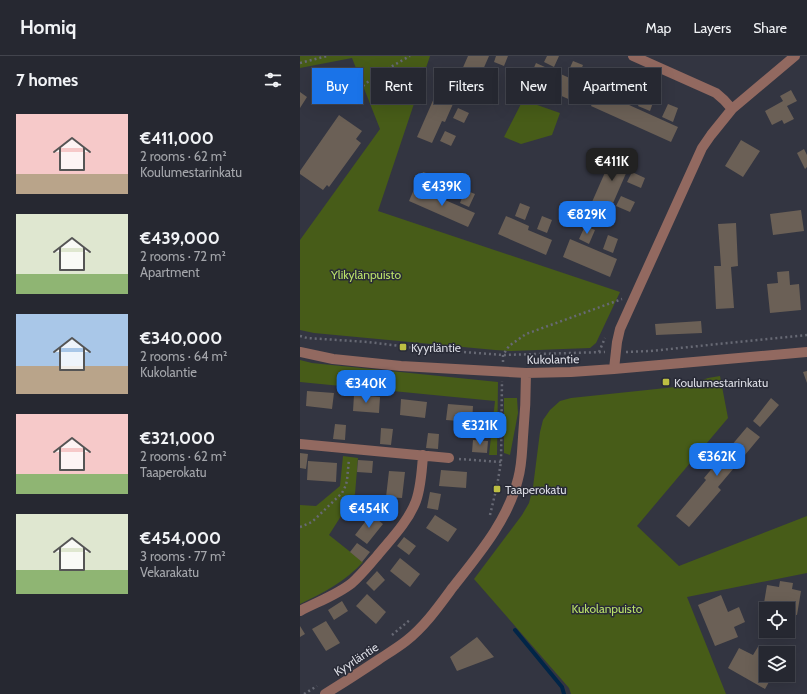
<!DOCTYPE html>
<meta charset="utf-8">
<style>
body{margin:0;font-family:Cabin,sans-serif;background:#32343d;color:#f1f3f6;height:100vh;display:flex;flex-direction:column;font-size:15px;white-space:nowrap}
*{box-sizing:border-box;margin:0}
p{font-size:13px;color:#a4a6ab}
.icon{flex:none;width:22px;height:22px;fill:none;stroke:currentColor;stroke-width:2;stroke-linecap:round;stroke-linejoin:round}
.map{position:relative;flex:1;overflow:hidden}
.drawer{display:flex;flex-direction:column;background:#262831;width:300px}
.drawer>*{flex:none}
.hud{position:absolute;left:12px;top:12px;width:380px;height:36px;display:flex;gap:8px}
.tools{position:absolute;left:459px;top:546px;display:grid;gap:8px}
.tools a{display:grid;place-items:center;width:36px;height:36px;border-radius:0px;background:#262831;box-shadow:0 4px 16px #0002,0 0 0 1px #42444d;font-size:20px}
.price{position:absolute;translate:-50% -34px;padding:0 9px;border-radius:8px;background:#1a73e8;color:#fff;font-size:13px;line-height:26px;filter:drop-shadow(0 1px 2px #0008)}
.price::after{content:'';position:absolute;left:50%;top:24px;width:12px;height:9px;margin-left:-6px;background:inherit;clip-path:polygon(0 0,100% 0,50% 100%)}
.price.current{background:#222;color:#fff}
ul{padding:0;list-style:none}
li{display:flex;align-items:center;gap:12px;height:100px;padding:0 16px}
li span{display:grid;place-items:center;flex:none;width:112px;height:80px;border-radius:0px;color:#555}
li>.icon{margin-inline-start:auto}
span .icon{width:48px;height:48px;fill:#fffc;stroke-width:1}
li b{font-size:17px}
h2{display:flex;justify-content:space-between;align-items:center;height:48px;padding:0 16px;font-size:17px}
.pill{padding:0 14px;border-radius:0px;background:#262831;box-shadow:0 4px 16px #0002,0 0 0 1px #42444d;font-size:14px;line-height:36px}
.pill.current{background:#1a73e8;color:#fff}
header{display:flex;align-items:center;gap:24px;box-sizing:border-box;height:56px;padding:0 20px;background:#262831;border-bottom:1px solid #42444d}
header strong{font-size:19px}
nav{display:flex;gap:22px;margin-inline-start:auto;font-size:14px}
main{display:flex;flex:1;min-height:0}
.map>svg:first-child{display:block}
.green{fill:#475c18}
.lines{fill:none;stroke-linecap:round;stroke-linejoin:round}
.stream{stroke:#012547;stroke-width:4}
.building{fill:#6b6056}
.path{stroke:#676974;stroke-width:2.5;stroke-dasharray:2 3;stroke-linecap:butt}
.minor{stroke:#926960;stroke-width:10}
.poi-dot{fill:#bdbf43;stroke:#292b37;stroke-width:1.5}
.labels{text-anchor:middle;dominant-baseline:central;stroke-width:3;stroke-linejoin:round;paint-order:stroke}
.park-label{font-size:12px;fill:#b9e069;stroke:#292b37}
.poi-label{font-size:12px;fill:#dadbe3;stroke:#292b37;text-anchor:start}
.street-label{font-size:12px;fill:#dadbe3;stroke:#292b37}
</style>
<header>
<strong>Homiq</strong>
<nav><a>Map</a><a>Layers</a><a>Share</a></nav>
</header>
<main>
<section class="drawer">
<h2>7 homes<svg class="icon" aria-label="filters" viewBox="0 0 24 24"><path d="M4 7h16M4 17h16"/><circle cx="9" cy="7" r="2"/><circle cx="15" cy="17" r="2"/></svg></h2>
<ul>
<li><span style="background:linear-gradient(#f6c9c9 75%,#b9a48a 0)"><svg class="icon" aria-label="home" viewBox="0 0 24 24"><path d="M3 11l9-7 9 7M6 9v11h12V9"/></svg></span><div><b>€411,000</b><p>2 rooms · 62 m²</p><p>Koulumestarinkatu</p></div></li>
<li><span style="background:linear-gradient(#dfe7d0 75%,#8fb573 0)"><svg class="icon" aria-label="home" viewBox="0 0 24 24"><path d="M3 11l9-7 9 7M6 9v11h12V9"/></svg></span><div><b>€439,000</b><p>2 rooms · 72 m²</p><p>Apartment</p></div></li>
<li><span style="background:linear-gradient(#a9c7e8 65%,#b9a48a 0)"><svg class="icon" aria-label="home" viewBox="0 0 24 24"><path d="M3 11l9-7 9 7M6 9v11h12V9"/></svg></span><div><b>€340,000</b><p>2 rooms · 64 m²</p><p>Kukolantie</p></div></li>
<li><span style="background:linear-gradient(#f6c9c9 75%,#8fb573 0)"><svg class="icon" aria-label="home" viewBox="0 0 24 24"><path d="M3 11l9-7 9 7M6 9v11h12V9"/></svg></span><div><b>€321,000</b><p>2 rooms · 62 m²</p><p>Taaperokatu</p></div></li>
<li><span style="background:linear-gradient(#dfe7d0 70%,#8fb573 0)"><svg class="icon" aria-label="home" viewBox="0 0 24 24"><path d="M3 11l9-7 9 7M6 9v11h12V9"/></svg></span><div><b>€454,000</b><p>3 rooms · 77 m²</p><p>Vekarakatu</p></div></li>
</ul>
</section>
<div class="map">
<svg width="507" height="638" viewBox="0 0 507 638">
<rect width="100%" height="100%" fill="#333541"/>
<path class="green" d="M 0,0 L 130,0 L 78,155 L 320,236 L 296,287 L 290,292 L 211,295 L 195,294 L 14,277 L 0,274 L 0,184 L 80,73 L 52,2 L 0,12 Z
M 27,12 L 59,34 L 49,49 L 17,27 Z
M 223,44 L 260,57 L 252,79 L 221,88 L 204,81 Z
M 0,304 L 12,307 L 198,326 L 197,399 L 189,399 L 195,345 L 0,326 Z
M 420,320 L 428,362 L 337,470 L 379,510 L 507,460 L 507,517 L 387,541 L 426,638 L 271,638 L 269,632 L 174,523 L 222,459 L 229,447 L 233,431 L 240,376 L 243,364 L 250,354 L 260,345 L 271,342 L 385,330 L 408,322 Z
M 204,342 L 217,342 L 218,357 L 210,399 L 204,397 Z
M 43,400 L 58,402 L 55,438 L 29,479 L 63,506 C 46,525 23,537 0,548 L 0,449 L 16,450 L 40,430 Z"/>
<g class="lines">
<path class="stream" d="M 215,574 L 262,631 L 264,638"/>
</g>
<path class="building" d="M 168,0 L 189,0 L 175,32 L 157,25 Z
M 196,0 L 208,0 L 204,10 L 194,6 Z
M 247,0 L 259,0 L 254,11 L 244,6 Z
M 273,5 L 283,9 L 278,21 L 268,16 Z
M 236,7 L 283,28 L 275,46 L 228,25 Z
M 187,19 L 198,23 L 194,33 L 183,30 Z
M 321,27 L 332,31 L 327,45 L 316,40 Z
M 138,33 L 156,41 L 145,66 L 142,65 L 132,87 L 117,81 Z
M 491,34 L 497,45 L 487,50 L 494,63 L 484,68 L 482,64 L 472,69 L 465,55 L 483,45 L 480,40 Z
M 298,35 L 378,71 L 371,86 L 291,50 Z
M 0,36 L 7,41 L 0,52 Z
M 344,37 L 355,41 L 350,55 L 338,50 Z
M 368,48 L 378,52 L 373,66 L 362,61 Z
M 158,52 L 169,57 L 164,67 L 153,62 Z
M 39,59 L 62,75 L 56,83 L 61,87 L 29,131 L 27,129 L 23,134 L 0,118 L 0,115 Z
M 145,75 L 156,80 L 151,90 L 140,85 Z
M 441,84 L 460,95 L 443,121 L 425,110 Z
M 504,93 L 507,99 L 507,111 L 505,113 L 497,97 Z
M 313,98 L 331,106 L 310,154 L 292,146 Z
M 123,116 L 129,118 L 124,130 L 117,128 Z
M 332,116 L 345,122 L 341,132 L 327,126 Z
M 141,123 L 152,128 L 146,141 L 135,136 Z
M 115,131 L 175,157 L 168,171 L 109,145 Z
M 165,134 L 175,138 L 169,151 L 160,147 Z
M 321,140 L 335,146 L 330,156 L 316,150 Z
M 220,147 L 230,151 L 225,164 L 215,160 Z
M 501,154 L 504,175 L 473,179 L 470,158 Z
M 206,160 L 229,170 L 228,174 L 252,184 L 246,199 L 198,178 Z
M 242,160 L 252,164 L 247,177 L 237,173 Z
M 436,167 L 438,210 L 431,211 L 434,252 L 416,253 L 414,210 L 421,210 L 418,168 Z
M 285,170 L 295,174 L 289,188 L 279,183 Z
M 308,179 L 318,183 L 313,197 L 303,193 Z
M 270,183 L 317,203 L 310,221 L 263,201 Z
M 489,215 L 490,229 L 499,228 L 501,254 L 470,257 L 467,228 L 478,227 L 477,216 Z
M 401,265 L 402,277 L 356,279 L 355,268 Z
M 507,315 L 507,327 L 503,316 Z
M 7,335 L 34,337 L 32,353 L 6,350 Z
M 54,339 L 80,341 L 79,357 L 53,355 Z
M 471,342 L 479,349 L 460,371 L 453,365 Z
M 101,343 L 127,346 L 125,362 L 100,359 Z
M 148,348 L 173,350 L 172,366 L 146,364 Z
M 35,368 L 46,369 L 45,384 L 33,383 Z
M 447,371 L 460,381 L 418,431 L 421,434 L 389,471 L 376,460 L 406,424 L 404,422 Z
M 81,372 L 93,373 L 91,389 L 80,388 Z
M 128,377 L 139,378 L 138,393 L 126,392 Z
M 173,384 L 188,385 L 187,397 L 172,396 Z
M 0,397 L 8,398 L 6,413 L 0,412 Z
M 58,404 L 73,405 L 72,417 L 57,416 Z
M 8,405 L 37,407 L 36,426 L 7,424 Z
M 141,414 L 167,416 L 166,432 L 139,430 Z
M 89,415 L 105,416 L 102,442 L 86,441 Z
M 130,436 L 141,438 L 138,454 L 127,452 Z
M 71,458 L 83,468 L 67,488 L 55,479 Z
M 135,459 L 157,473 L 148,486 L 126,472 Z
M 104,481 L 116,490 L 109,499 L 97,490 Z
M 57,487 L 70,496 L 62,506 L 50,496 Z
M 100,502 L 120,518 L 110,531 L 90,515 Z
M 77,515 L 85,524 L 74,535 L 66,527 Z
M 480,525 L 493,527 L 492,533 L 501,535 L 497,559 L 488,558 L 488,553 L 463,553 L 467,529 L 479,531 Z
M 67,538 L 86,556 L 76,568 L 56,550 Z
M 421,539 L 428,556 L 439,551 L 445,566 L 434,571 L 438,581 L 415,590 L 398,549 Z
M 42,545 L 48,555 L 34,564 L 28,554 Z
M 26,565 L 40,587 L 26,595 L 12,573 Z
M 0,570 L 5,578 L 0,581 Z
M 468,575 L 486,575 L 486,581 L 468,578 Z
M 177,581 L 194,601 L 157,615 L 150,601 Z
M 459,589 L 473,597 L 466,597 L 466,619 L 473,619 L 465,633 L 428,612 L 439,592 L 453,599 Z"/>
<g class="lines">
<path class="path" d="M 0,7 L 27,0
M 63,30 L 75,20 L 110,0
M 0,280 L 7,282 L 68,286 L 124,293 L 203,299 L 305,296
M 299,296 L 305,282
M 326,296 L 350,295 L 507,279
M 203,306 L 203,299 L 209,290 L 226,278 L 322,243
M 159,403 L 201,406
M 190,459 L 197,430 L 201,406 L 202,325
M 0,471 L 12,466 L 42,437 L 46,429 L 47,424 L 49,403
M 92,579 L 111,563
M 4,638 L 17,630"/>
<path class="minor" d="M 333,0 L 416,37 L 424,44 L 432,53
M 0,296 L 33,303 L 101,310 L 226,317 L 271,316 L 314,313 L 507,296
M 314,313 L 317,286 L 320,273 L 402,92 L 411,79 L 432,53 L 495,0
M 0,388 L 149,402
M 0,555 C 17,546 37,539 52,527 C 61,519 69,509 77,500 C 91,483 108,466 116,445 C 121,431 122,414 123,399
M 25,638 C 43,627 60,616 78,604 C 87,598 97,592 106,585 C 125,570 139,550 153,531 C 179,498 208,464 218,423 C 222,409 222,395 223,381 C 225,360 226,338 226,317"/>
</g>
<g class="poi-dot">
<rect x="99" y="287" width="8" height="8" rx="2"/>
<rect x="362" y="322" width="8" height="8" rx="2"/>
<rect x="193" y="429" width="8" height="8" rx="2"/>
</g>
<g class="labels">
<g class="park-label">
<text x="66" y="218">Ylikylänpuisto</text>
<text x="307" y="552">Kukolanpuisto</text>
</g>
<g class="poi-label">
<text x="111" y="291">Kyyrläntie</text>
<text x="374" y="326">Koulumestarinkatu</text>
<text x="205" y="433">Taaperokatu</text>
</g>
<g class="street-label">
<text transform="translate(253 303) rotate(-1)">Kukolantie</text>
<text transform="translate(56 603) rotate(-33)">Kyyrläntie</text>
</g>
</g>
</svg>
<div class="tools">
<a><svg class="icon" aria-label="locate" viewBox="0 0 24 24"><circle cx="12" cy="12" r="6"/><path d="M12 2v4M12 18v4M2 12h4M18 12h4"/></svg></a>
<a><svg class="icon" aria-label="layers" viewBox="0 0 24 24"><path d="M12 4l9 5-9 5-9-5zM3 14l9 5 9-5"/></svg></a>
</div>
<b class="price current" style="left:312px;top:126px">€411K</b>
<b class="price" style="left:142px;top:151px">€439K</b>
<b class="price" style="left:287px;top:179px">€829K</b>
<b class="price" style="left:66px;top:348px">€340K</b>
<b class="price" style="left:180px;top:390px">€321K</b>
<b class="price" style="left:417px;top:421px">€362K</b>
<b class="price" style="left:69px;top:473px">€454K</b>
<div class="hud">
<a class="pill current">Buy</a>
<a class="pill">Rent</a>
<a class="pill">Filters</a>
<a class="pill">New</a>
<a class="pill">Apartment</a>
</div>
</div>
</main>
